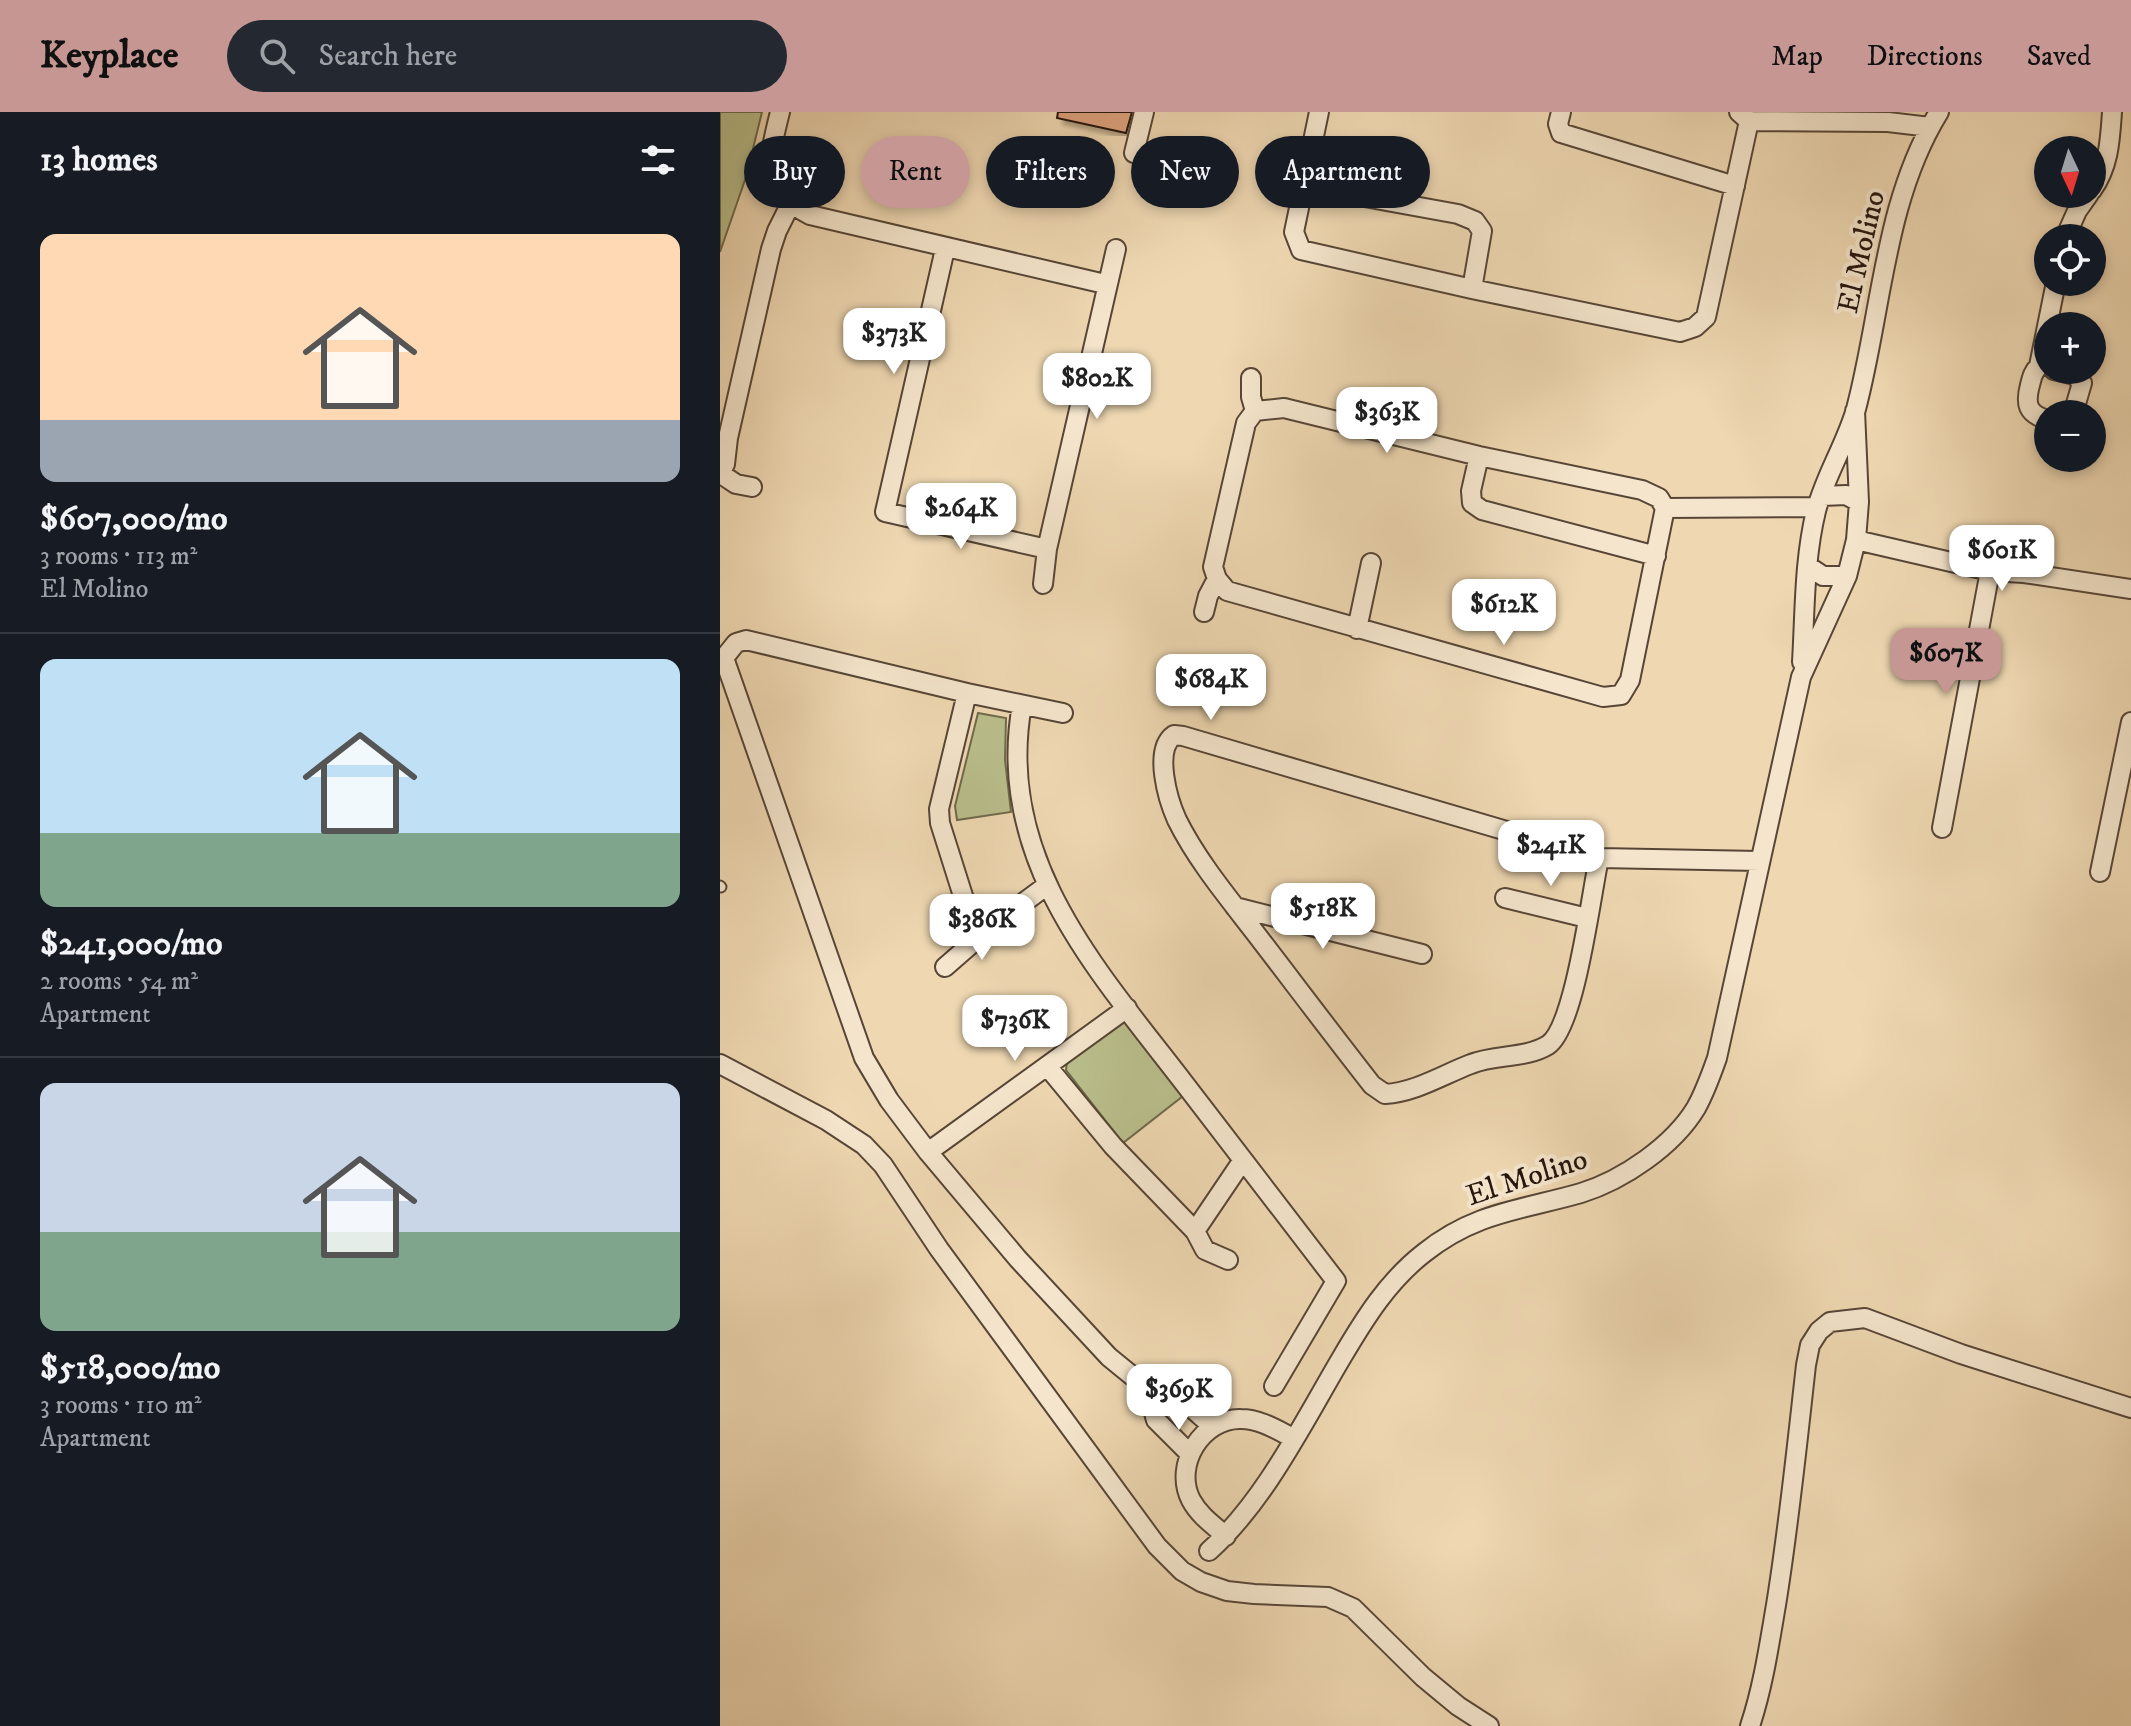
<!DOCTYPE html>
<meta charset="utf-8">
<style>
body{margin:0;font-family:"IM FELL DW Pica",serif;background:#242831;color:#f1f3f6;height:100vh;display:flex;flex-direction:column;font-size:30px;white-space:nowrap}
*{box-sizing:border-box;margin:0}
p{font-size:26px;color:#9ea1a6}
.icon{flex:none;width:44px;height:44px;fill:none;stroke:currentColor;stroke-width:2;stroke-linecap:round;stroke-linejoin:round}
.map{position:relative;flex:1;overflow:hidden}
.details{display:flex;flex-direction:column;background:#171b24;width:720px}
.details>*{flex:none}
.top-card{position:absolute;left:24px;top:24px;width:760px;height:72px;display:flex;gap:16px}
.needle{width:52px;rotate:176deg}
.buttons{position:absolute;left:1314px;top:24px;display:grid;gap:16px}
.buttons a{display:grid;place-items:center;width:72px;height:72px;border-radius:50%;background:#171b24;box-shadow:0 4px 12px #0003;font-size:40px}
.price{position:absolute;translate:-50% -68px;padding:0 18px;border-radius:16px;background:#fff;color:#222;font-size:26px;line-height:52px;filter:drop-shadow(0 2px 4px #0008)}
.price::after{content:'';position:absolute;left:50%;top:48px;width:24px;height:18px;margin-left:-12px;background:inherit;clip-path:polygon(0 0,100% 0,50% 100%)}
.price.current{background:#c59692;color:#111}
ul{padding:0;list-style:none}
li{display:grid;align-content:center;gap:16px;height:424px;padding:0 40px}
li+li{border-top:2px solid #363941}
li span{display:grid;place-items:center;height:248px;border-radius:16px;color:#555}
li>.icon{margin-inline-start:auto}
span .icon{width:144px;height:144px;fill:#fffc;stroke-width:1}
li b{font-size:34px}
h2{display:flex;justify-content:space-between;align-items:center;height:96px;padding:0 40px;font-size:34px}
.chip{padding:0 28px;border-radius:36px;background:#171b24;box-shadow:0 4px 12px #0003;font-size:28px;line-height:72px}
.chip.current{background:#c59692;color:#111}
header{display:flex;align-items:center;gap:48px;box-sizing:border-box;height:112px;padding:0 40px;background:#c59692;color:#111}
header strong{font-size:38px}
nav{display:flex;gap:44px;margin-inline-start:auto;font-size:28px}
.search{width:560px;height:72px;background:#242831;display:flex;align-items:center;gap:20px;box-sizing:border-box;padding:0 28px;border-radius:44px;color:#9ea1a6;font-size:30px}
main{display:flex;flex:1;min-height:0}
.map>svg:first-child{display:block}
.green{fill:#b9be8b;stroke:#6f6a4c;stroke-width:2}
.building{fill:#dda27e;stroke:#25150e;stroke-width:2;filter:url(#shadow)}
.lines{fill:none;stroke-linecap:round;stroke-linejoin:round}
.lane-casing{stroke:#574637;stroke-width:13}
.street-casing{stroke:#574637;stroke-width:22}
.lane{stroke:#f4e5cc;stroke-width:9}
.street{stroke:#f4e5cc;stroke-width:18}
.labels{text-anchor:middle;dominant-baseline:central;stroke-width:8;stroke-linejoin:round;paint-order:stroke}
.street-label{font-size:30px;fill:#25150e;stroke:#f4e5cc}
</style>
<header>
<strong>Keyplace</strong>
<div class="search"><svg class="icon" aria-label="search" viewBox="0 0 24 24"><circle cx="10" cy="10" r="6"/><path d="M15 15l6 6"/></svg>Search here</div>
<nav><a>Map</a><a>Directions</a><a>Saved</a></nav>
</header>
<main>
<section class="details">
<h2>13 homes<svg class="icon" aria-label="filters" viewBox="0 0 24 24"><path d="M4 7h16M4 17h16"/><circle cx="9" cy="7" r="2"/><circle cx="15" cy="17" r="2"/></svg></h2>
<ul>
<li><span style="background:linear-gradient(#ffd9b3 75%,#9aa5b1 0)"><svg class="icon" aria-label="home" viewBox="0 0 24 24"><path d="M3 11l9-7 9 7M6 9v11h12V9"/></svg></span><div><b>$607,000/mo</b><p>3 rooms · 113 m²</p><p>El Molino</p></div></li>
<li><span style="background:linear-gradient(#bfe0f5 70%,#7fa58c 0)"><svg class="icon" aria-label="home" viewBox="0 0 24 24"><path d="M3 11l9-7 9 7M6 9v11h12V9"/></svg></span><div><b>$241,000/mo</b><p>2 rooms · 54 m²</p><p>Apartment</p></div></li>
<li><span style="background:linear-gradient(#c9d6e8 60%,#7fa58c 0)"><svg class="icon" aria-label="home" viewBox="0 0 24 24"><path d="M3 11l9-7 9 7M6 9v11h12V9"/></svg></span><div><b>$518,000/mo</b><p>3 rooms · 110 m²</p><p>Apartment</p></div></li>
</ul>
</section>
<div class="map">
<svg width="1411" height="1614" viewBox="0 0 1411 1614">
<defs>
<filter id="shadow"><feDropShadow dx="6" dy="6" stdDeviation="2" flood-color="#0004"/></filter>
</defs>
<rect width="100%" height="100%" fill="#eed7b1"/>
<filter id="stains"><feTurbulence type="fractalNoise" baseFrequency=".0025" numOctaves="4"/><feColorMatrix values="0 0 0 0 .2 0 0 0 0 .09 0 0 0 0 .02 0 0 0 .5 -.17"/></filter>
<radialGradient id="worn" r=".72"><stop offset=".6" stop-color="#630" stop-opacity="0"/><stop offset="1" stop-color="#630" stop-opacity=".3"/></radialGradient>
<path class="green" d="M 0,0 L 42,0 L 26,65 L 0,140 Z
M 258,601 L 286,606 L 285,648 L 291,700 L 237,708 L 235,694 Z
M 403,907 L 463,984 L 403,1031 L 346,958 L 347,950 Z"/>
<path class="building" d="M 338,0 L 412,0 L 406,21 L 337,6 Z"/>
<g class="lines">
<defs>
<path id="lane" d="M 0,774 L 1,775"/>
<path id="street" d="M 60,0 C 48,48 40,77 90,103 L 385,172
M 599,0 L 574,120 L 581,138 L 752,177 L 960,220 L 975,215 L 986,205 L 1029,9
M 841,0 L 838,12 L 841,21 L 1015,74
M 1019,0 L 1029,9 L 1168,10 L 1210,15
M 414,41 L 424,0
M 584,74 L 738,102 L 755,109 L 762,119 L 752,177
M 1372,78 C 1389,54 1390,29 1392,0
M 1345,126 L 1357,99 L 1369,82
M 225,137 L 165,400 L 327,437
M 1334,258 L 1355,263 L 1362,271 L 1353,302
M 531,266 L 531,285 L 535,299
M 564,296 L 759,344 L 922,378 L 939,386 L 945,396 L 910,568 L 901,583 L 883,585 L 507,479 L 497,467 L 493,455 L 526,311 L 535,299 Z
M 1328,308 C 1307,302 1305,292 1310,273 C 1312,265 1313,260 1319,254 L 1336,170
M 759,344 L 751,379 L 752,391 L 762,398 L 936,444
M 0,362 L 5,352 L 8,326 L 51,137 L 57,119 L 70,93
M 1,362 L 16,372 L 32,375
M 1102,384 L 1126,383 L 1139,390
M 945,396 L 1097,395
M 1136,428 L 1270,459 L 1304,461 L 1411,477
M 1088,454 L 1103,464 L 1127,464
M 323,472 L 327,437 L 396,137
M 484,500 L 488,484 L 497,467
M 637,517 L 651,451
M 1082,550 C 1085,500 1084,448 1096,399 C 1105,364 1126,332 1136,297 C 1162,199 1164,89 1219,0
M 247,581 L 219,697 L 220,711 L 250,806 L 259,815 L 272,814 L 326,774
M 302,593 C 274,747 378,859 464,971 C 515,1037 566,1103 616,1169 L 554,1274
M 343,601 L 247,581 L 26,528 L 16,531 L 4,546 L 144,946 L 169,988 L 208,1040 L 298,1147 L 389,1245 L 427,1276 L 456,1282 L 492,1314
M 1222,716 L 1270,459
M 879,746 C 871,783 855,915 828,933 C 805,947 775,942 751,952 C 722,963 696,980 665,982 L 652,973 C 612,922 573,870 533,818 C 506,783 477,748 457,708 C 448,688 433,638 454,623 L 463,624 L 879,746 L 1039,749
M 1380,760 L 1411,610
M 785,786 L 867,806
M 515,795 L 702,842
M 225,855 L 272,814
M 0,952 L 106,1008 L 144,1033 L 163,1053 L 219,1137 L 437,1434 L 462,1459 L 481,1470 L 507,1479 L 534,1482 L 608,1485 L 633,1496 L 703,1565 L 738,1594 L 769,1614
M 327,954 L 393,1034 L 475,1119 L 523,1048
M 208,1040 L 407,896
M 475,1119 L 485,1138 L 508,1148
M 427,1276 L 436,1308 L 469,1341
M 506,1424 C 493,1413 479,1403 471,1388 C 453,1353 482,1306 521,1307 C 540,1307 557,1318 573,1326
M 489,1439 C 545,1389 584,1309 622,1245 C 645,1206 668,1169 704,1141 C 755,1100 802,1098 861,1081 C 903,1068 953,1034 976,996 C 985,980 991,963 997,946 L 1081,565 L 1127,464 L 1136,428 L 1139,390 L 1135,299
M 1030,1614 C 1043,1575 1049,1534 1056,1493 C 1069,1413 1077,1333 1086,1253 L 1090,1233 L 1099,1219 L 1110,1210 L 1145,1206 L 1241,1242 L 1411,1296"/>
</defs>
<use href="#lane" class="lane-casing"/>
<use href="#street" class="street-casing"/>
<use href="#lane" class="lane"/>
<use href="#street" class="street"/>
</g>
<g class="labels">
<g class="street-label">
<text transform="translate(1142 140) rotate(-77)">El Molino</text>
<text transform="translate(807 1066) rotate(-18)">El Molino</text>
</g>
</g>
<rect width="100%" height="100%" filter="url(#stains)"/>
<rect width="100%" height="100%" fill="url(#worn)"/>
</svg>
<div class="buttons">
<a><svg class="needle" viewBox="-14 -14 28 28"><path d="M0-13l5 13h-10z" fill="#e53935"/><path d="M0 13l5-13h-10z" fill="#9ea1a6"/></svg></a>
<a><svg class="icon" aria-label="locate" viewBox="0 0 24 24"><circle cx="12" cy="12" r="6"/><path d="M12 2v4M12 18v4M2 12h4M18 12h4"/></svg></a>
<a>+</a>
<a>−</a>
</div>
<b class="price" style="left:174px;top:264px">$373K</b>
<b class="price" style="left:377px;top:309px">$802K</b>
<b class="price" style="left:667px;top:343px">$363K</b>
<b class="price" style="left:241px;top:439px">$264K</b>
<b class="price" style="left:1282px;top:481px">$601K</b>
<b class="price" style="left:784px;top:535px">$612K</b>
<b class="price current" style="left:1226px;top:584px">$607K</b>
<b class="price" style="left:491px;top:610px">$684K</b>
<b class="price" style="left:831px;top:776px">$241K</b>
<b class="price" style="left:603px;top:839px">$518K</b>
<b class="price" style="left:262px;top:850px">$386K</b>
<b class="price" style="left:295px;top:951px">$736K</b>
<b class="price" style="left:459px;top:1320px">$369K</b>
<div class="top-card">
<a class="chip">Buy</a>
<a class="chip current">Rent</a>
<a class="chip">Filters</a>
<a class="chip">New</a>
<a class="chip">Apartment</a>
</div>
</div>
</main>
